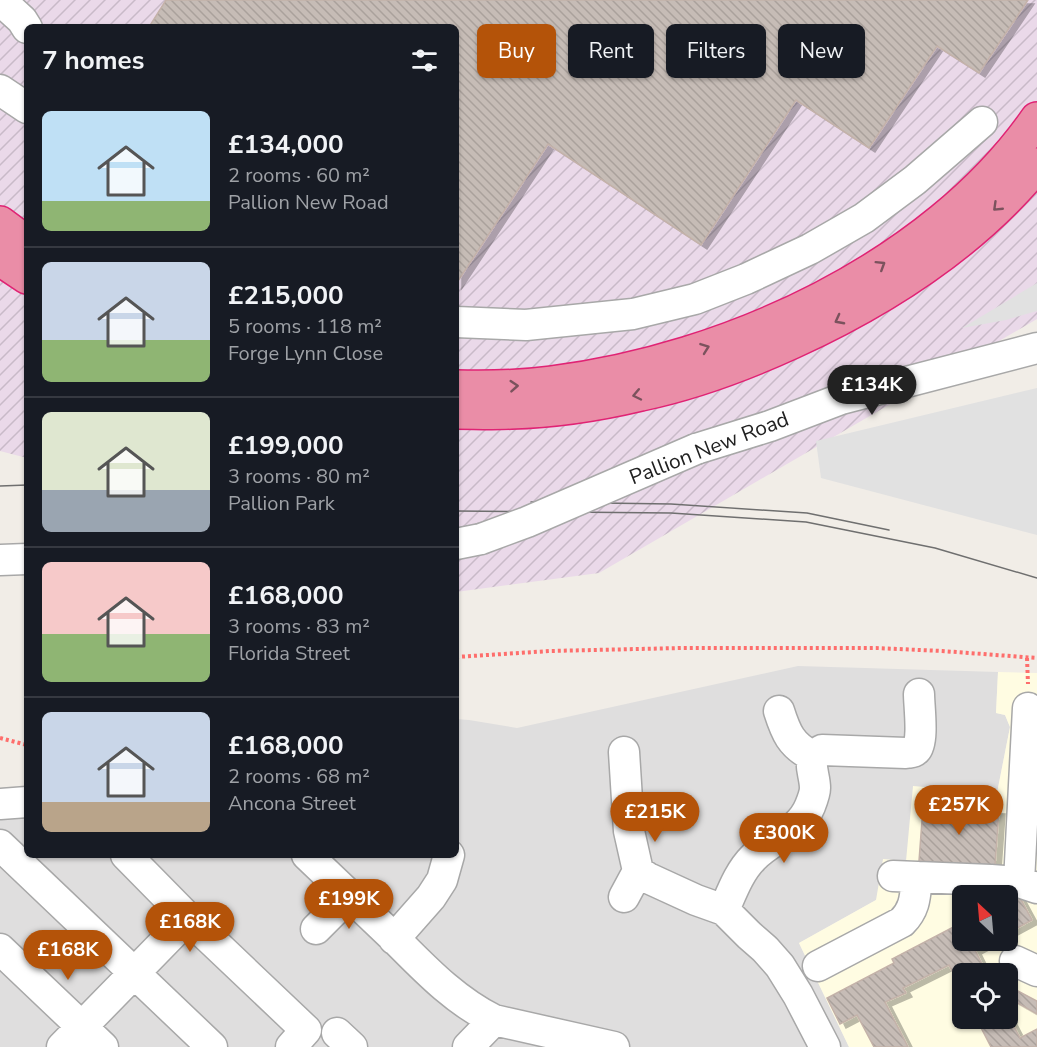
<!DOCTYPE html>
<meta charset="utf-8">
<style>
body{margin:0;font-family:"Nunito Sans",sans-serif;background:#20242c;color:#f1f3f6;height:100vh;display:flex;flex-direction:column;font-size:22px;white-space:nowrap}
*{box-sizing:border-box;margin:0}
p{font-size:20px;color:#9ea1a6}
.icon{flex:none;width:33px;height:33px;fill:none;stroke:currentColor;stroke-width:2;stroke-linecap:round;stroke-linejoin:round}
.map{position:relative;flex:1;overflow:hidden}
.sheet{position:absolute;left:24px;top:24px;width:435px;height:834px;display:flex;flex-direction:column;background:#171b24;border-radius:9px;box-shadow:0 2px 4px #0004}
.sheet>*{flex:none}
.hud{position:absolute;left:477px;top:24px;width:470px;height:54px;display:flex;gap:12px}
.needle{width:39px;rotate:334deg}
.fabs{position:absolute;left:952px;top:885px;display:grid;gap:12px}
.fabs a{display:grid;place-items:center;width:66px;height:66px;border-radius:9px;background:#171b24;box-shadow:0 2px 4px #0004;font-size:30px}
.price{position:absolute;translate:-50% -51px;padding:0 14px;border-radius:21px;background:#b45309;color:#fff;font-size:20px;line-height:39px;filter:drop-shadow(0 2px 3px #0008)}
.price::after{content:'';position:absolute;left:50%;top:36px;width:18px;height:14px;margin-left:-9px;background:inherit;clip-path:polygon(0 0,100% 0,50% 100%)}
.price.on{background:#222;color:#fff}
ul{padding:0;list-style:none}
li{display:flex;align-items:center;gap:18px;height:150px;padding:0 18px}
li+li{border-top:2px solid #363941}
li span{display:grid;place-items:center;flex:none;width:168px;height:120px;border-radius:9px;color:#555}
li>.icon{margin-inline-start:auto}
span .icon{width:72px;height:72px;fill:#fffc;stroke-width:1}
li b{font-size:26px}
h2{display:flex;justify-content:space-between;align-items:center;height:72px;padding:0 18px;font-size:26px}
.pill{padding:0 21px;border-radius:9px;background:#171b24;box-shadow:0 2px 4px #0004;font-size:21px;line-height:54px}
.pill.on{background:#b45309;color:#fff}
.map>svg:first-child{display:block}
.residential{fill:#dfdede}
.industrial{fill:url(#industrial-furrows)}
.education{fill:#fffce2;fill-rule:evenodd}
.parking{fill:#e1e1e1}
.building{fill:url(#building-back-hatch);stroke:#c4b2a9;stroke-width:1.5;filter:url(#shadow)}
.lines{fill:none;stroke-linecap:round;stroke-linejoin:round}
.minor-casing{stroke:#a8a8a8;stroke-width:33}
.highway-casing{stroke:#e02374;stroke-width:36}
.path{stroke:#fe6e6c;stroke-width:4;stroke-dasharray:3 3;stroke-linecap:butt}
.minor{stroke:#fff;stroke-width:30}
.highway{stroke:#ea8da7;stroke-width:33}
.tram{stroke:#6f6f6f;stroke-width:1.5}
.minor-bridge-casing{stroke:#a8a8a8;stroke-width:33;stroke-linecap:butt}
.minor-bridge{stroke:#fff;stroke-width:30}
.oneway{stroke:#7b525d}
.labels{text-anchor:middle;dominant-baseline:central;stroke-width:5;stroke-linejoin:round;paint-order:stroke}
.street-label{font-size:21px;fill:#212121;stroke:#fff}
</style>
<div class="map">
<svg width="1037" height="1047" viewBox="0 0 1037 1047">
<defs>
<pattern id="industrial-furrows" width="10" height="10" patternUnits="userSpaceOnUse" patternTransform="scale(1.5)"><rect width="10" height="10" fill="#ead9e9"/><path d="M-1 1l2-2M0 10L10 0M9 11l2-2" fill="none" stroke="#c8bac8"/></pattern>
<pattern id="building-back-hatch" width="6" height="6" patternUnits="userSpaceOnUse" patternTransform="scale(1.5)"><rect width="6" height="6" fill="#c6bcb6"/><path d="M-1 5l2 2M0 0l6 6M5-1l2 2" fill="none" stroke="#aaa19c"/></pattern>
<filter id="shadow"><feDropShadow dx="6" dy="4" stdDeviation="0" flood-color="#0004"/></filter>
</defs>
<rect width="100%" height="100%" fill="#f1ede7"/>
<path class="residential" d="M 798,666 L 998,672 L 996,713 L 1005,715 L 1010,727 L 997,793 L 906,862 L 876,900 L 799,943 L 849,1047 L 0,1047 L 0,788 L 27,786 L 27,855 L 456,855 L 456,719 L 469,720 L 517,728 Z"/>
<path class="industrial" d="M 0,0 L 1037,0 L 1037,319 L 599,573 L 456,592 L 456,27 L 27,27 L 27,458 L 0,451 Z"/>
<path class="education" d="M 998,672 L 1037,673 L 1037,1047 L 849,1047 L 799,943 L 876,900 L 883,859 L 906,861 L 913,786 L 997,793 L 1010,727 L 1005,715 L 996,713 ZM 963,896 L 1008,896 L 1008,940 L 963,940 ZM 963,974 L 1008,974 L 1008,1018 L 963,1018 Z"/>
<path class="parking" d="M 1037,283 L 1037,311 L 1006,320 L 962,328 Z
M 1037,388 L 1037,535 L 821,478 L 816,441 Z"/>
<path class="building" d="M 166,0 L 1028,0 L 979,73 L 937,46 L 869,148 L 796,100 L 701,245 L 548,144 L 456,284 L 456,27 L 149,27 Z
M 923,807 L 999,810 L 995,865 L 919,861 Z
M 1018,894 L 1032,920 L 1008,933 L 1008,899 Z
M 963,922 L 963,940 L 994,940 L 975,950 L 987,974 L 963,974 L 963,992 L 949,965 L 903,988 L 906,993 L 885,1002 L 908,1047 L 874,1047 L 857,1015 L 840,1024 L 827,998 L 894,963 L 892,959 Z
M 1014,989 L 1037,1001 L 1037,1014 L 1009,998 Z
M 1008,1015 L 1020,1038 L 1037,1029 L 1037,1047 L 991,1047 L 976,1018 L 1008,1018 Z"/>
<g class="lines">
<defs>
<path id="minor" d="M 0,0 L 22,20 L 27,28
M 0,90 L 27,108
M 456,322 L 526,325 L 633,314 L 695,299 L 746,279 L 810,249 L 864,218 L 915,180 L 982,122
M 696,449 L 770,426 L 841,399 L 1037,348
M 456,544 L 481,539
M 0,560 L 27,559
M 779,711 C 786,733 791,745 812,756
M 624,752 L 629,831 L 638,871 L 648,878 L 696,900 L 724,910 L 749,935 L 765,949 L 780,966 L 798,995 L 825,1047
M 0,804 L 27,802
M 0,845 L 212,1047
M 126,855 L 188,918 L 306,1030 L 291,1047
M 307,855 C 336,883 365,910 394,938 C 425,969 454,1000 494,1020 L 614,1047
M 893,876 L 991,880 L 1019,882 L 1037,888
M 1019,882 L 1028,708
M 624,897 L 638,871
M 724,910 C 732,892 739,872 753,858 C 772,838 799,833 810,806 C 812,801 815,793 815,788 C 815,777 810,768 812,756 L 822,750 L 906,753 C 910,752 913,753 916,750 C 924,742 919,706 919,694
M 316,929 L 349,896
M 394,939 L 431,897 L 442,880 L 449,855
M 0,949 L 103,1047
M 1015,961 L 1037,971
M 818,966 L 902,922 C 916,908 915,895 917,877
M 337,1033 L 352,1047
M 62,1047 L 188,918
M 468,1047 L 494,1020"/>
<path id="highway" d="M 0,223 L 27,243
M 0,259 L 27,277
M 456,387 C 488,388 520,387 551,383 C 728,361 933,268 1037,119
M 456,412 C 474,412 493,413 511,412 C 554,411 599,404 641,394 C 693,383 744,364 792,342 C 884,300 972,244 1037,165"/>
</defs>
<use href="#minor" class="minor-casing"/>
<use href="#highway" class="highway-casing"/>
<path class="path" d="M 456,657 L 550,651 L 682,648 L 876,648 L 942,651 L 1037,658
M 1027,658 L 1028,684
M 0,738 L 27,745"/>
<use href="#minor" class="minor"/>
<use href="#highway" class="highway"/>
<path class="tram" d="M 0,486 L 27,485
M 531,502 L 671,504 L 807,513 L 889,530
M 456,511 L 671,513 L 806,522 L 935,548 L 1037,578"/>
<defs>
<path id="minor-bridge" d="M 481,539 L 527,522 L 696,449"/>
</defs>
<use href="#minor-bridge" class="minor-bridge-casing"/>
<use href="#minor-bridge" class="minor-bridge"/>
</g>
<defs><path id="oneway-chevron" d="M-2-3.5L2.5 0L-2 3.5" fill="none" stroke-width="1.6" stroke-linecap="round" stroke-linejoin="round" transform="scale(1.5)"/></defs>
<g class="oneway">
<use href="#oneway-chevron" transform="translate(997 207) rotate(136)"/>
<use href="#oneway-chevron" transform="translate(881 265) rotate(-32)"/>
<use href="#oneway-chevron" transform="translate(839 320) rotate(152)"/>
<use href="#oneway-chevron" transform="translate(705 348) rotate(-20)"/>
<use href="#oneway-chevron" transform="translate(514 386) rotate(-4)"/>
<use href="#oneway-chevron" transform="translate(637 395) rotate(168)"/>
</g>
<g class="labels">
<g class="street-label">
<text transform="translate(709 448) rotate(-21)">Pallion New Road</text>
</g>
</g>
</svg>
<div class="fabs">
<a><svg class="needle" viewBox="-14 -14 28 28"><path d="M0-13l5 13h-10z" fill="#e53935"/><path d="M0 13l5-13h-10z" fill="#9ea1a6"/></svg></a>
<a><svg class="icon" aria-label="locate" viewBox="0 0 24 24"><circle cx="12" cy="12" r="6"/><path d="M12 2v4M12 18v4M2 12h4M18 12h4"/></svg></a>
</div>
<b class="price on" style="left:872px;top:416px">£134K</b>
<b class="price" style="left:959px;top:836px">£257K</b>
<b class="price" style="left:655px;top:843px">£215K</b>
<b class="price" style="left:784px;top:864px">£300K</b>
<b class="price" style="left:349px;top:930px">£199K</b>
<b class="price" style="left:190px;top:953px">£168K</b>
<b class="price" style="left:68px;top:981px">£168K</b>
<div class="hud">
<a class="pill on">Buy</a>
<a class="pill">Rent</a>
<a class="pill">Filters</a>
<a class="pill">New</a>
</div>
<section class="sheet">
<h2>7 homes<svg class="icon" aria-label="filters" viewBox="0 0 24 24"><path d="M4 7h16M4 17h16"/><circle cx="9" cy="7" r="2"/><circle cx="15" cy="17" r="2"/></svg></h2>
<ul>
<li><span style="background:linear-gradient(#bfe0f5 75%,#8fb573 0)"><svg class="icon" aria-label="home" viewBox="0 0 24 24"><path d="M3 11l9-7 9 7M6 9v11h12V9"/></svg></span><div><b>£134,000</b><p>2 rooms · 60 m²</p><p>Pallion New Road</p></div></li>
<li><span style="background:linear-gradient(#c9d6e8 65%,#8fb573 0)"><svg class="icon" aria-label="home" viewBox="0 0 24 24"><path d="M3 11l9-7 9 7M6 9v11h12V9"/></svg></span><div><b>£215,000</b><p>5 rooms · 118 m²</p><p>Forge Lynn Close</p></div></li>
<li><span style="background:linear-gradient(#dfe7d0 65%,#9aa5b1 0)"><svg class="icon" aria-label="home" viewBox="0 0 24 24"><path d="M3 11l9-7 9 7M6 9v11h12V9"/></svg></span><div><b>£199,000</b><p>3 rooms · 80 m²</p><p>Pallion Park</p></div></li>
<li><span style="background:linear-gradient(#f6c9c9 60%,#8fb573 0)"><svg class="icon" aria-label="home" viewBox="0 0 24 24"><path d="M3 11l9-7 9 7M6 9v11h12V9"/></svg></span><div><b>£168,000</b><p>3 rooms · 83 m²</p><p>Florida Street</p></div></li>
<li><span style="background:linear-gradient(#c9d6e8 75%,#b9a48a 0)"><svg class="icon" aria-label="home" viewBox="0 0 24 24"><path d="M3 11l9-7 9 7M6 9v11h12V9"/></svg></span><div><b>£168,000</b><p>2 rooms · 68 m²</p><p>Ancona Street</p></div></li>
</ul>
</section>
</div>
